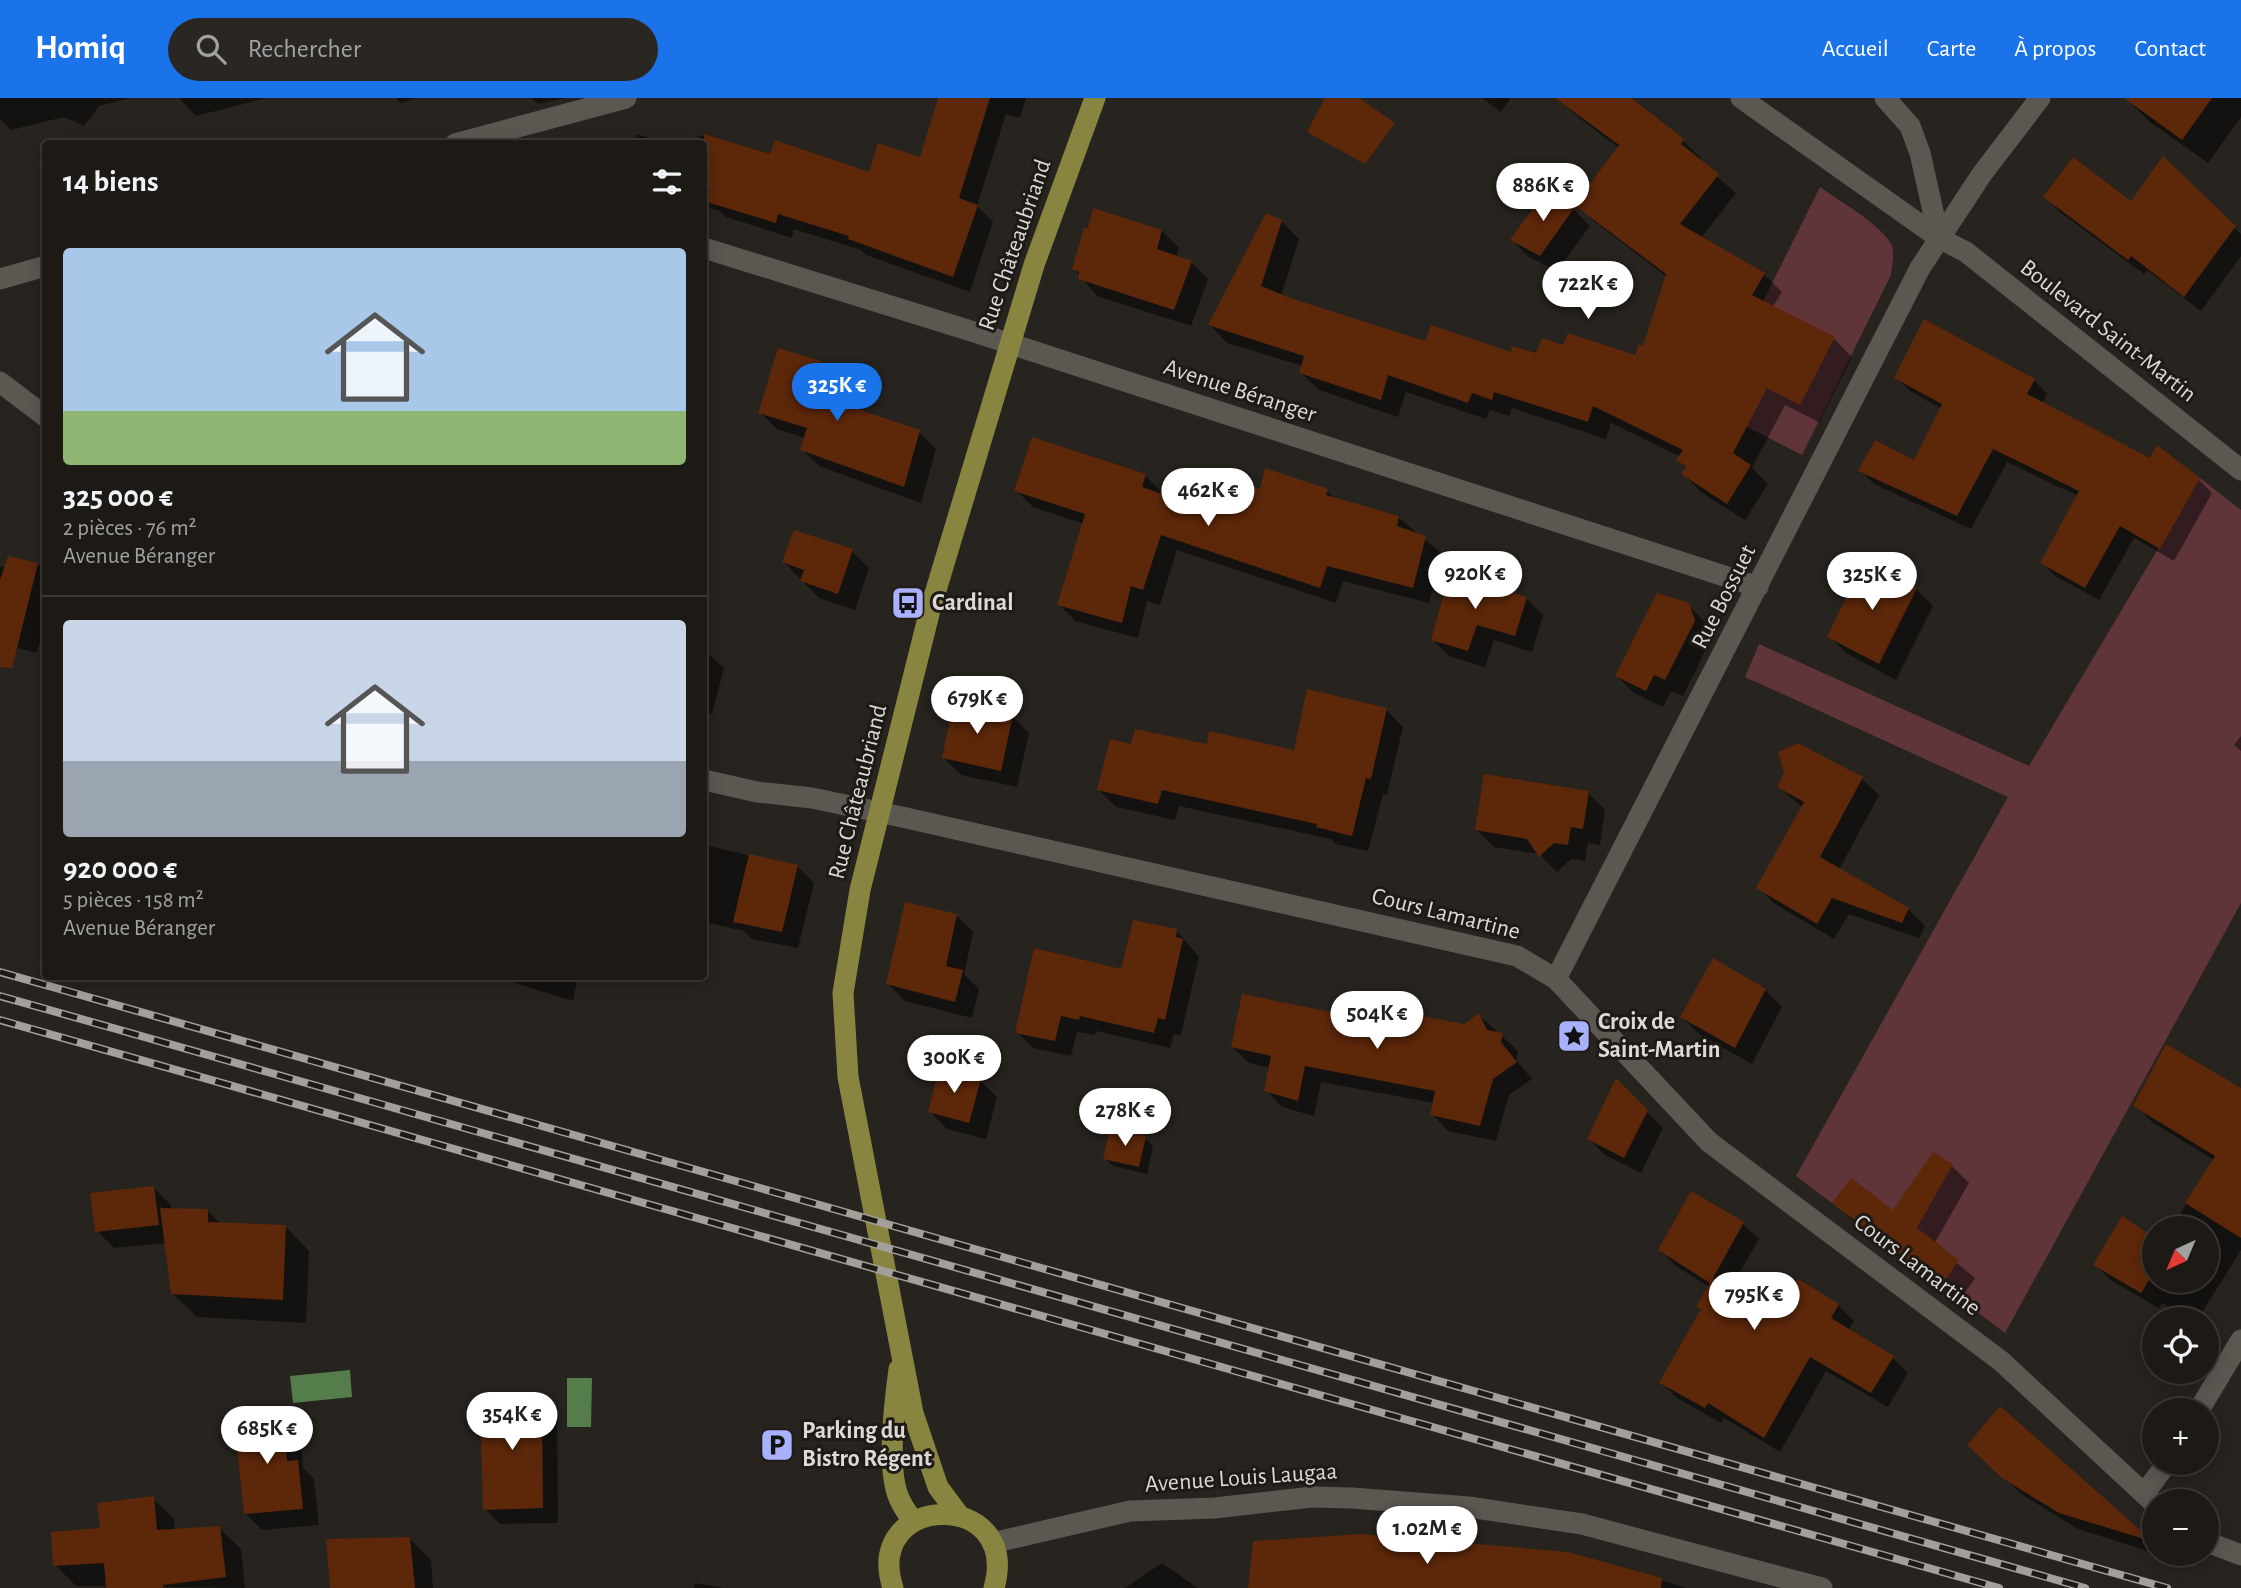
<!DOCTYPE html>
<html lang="fr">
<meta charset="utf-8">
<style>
body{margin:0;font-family:"Alegreya Sans",sans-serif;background:#2a2723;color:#f1f3f6;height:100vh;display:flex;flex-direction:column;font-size:26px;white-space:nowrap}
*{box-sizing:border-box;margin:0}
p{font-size:23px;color:#a0a1a1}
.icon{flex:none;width:38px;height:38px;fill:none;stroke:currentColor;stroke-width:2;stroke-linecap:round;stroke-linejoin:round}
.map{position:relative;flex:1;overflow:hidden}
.drawer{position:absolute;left:42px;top:42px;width:665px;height:840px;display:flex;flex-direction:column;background:#1d1a16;border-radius:7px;box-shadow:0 4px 18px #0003,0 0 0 2px #3b3835}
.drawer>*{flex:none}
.needle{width:46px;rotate:224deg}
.fabs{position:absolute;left:2142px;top:1118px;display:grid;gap:14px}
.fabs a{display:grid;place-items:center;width:77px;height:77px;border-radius:50%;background:#1d1a16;box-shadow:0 4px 18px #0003,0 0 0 2px #3b3835;font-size:35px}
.price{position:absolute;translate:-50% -60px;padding:0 16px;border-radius:24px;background:#fff;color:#222;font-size:23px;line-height:46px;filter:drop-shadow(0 2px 4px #0008)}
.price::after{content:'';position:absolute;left:50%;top:42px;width:21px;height:16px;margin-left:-10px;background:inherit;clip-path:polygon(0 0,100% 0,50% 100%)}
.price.selected{background:#1a73e8;color:#fff}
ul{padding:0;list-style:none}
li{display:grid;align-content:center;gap:14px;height:371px;padding:0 21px}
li+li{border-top:2px solid #3b3835}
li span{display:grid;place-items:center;height:217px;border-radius:7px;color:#555}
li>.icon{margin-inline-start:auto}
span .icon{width:126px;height:126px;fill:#fffc;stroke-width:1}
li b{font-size:30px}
h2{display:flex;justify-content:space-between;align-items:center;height:84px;padding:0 21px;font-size:30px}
header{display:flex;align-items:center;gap:42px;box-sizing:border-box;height:98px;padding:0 35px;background:#1a73e8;color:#fff}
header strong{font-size:33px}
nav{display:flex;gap:38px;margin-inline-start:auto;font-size:24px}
.search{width:490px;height:63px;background:#2a2723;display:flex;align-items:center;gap:18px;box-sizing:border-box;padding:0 24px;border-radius:38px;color:#a0a1a1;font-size:26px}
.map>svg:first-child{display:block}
.green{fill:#60353a}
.water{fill:#557d4b}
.shadow{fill:#0007}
.building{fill:#5d270a}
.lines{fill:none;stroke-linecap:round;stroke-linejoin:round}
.minor{stroke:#5c5751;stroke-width:21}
.major{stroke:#888540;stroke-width:21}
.rail-casing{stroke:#a3a09c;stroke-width:8}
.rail{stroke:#1e1a15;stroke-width:5;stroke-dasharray:16;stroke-linecap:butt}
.labels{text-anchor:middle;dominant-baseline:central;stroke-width:6;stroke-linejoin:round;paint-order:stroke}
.street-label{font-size:24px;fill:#dcd9d6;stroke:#1e1a15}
.poi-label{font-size:24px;font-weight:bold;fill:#dcd9d6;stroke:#1e1a15;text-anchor:start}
</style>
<header>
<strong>Homiq</strong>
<div class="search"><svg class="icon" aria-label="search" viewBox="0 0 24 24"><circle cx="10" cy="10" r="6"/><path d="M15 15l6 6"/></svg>Rechercher</div>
<nav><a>Accueil</a><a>Carte</a><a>À propos</a><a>Contact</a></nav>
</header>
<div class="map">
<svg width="2241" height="1490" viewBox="0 0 2241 1490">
<rect width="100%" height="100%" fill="#27231e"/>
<path class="green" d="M 1820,89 C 1839,103 1877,124 1890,144 C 1896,153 1892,166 1891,177 L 1802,357 L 1710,310 Z
M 2200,380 L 2241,412 L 2241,805 L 2005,1235 L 1796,1078 L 2008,699 L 1745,579 L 1759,546 L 2029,668 Z"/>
<path class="water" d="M 350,1272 L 352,1299 L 293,1305 L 290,1278 Z
M 567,1280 L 592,1280 L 591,1329 L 567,1329 Z"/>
<path class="shadow" d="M 0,0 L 131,0 L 99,8 L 84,28 L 64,19 L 11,32 L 0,21 Z
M 179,0 L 267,0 L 196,18 Z
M 396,0 L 417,0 L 401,5 Z
M 531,0 L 566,0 L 538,6 Z
M 938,0 L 1026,0 L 1020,20 L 1006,16 L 977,108 L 993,124 L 970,194 L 866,157 L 861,152 L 794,131 L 792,140 L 726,119 L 720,113 L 704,109 L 704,46 L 698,46 L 700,37 L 771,58 L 870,76 L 921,61 Z
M 1482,0 L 1511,0 L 1501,14 Z
M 1563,0 L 1627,0 L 1683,43 L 1701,60 L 1699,63 L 1736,95 L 1701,140 L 1764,176 L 1782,194 L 1772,210 L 1834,241 L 1852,259 L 1819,324 L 1785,307 L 1752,370 L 1768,386 L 1745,422 L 1701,394 L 1683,376 L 1687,370 L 1679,362 L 1681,359 L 1611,325 L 1606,341 L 1512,310 L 1509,318 L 1490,312 L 1486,321 L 1406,294 L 1398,319 L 1319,292 L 1301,275 L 1303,268 L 1227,245 L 1210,227 L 1281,123 L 1299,141 L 1281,198 L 1427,245 L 1512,257 L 1537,257 L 1564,249 L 1636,260 L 1644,250 L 1667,179 L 1595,124 L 1577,107 L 1619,50 L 1579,20 L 1561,3 Z
M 2126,0 L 2241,0 L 2241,19 L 2208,65 L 2150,24 Z
M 637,36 L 668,46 L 634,46 Z
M 2164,61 L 2241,136 L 2241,158 L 2201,213 L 2147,172 L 2144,176 L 2061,115 L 2045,99 L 2131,105 Z
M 1573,111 L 1590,128 L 1557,173 L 1529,159 L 1512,142 Z
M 1162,133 L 1179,150 L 1176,159 L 1191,164 L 1208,181 L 1191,228 L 1097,198 L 1074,171 Z
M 820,265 L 837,282 L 831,304 L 919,334 L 936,351 L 921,405 L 819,368 L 802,352 L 805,340 L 777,331 L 760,314 Z
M 1896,280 L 2034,282 L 2047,296 L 2042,306 L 2151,362 L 2198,381 L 2212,395 L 2174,463 L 2134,440 L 2099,502 L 2055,478 L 2042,465 L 2078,398 L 2007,364 L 1971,431 L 1874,386 L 1861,373 L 1914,364 L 1942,311 L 1910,293 Z
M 1145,377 L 1161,394 L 1160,397 L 1203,412 L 1261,393 L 1327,393 L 1336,402 L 1398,419 L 1442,456 L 1429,505 L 1343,483 L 1336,505 L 1177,452 L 1160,507 L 1147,503 L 1138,540 L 1075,523 L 1059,506 L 1084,426 L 1033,409 L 1016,392 Z
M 852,453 L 869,470 L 855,512 L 819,500 L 784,464 Z
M 38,466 L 46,474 L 46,519 L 37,555 L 0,546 L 0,469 Z
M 1916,491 L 1933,508 L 1896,582 L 1846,555 L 1829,538 Z
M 1526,500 L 1543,517 L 1532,554 L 1494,542 L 1485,569 L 1449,558 L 1432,541 Z
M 1688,507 L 1705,524 L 1711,541 L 1683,598 L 1671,593 L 1663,609 L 1634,595 L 1617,578 Z
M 704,552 L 724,570 L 712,616 L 704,614 Z
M 1386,612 L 1403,629 L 1387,697 L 1383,696 L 1368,753 L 1335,746 L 1331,741 L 1179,708 L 1175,722 L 1116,709 L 1099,692 L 1132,648 L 1208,648 L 1295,654 Z
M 1012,618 L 1029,635 L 1017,689 L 961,677 L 944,660 Z
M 2241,638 L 2241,653 L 2234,647 Z
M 1786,674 L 1862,681 L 1879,697 L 1839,772 L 1908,811 L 1925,828 L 1919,840 L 1849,816 L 1834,841 L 1775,806 L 1758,789 L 1803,710 L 1779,689 Z
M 1588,695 L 1605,712 L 1600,747 L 1588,745 L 1585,763 L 1571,761 L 1557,774 L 1539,756 L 1494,749 L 1477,732 Z
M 704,747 L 797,768 L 814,785 L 798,850 L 752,841 L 744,833 L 704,824 Z
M 956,817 L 973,834 L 964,876 L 979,891 L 972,920 L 905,903 L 888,886 Z
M 1177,833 L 1199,859 L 1181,937 L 1174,936 L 1170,950 L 1096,933 L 1095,937 L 1077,934 L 1071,958 L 1033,950 L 1017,934 L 1123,873 Z
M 492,878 L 578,878 L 573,903 Z
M 1765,892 L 1782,909 L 1752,966 L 1699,936 L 1682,919 Z
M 1479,917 L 1518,953 L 1516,962 L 1532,981 L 1509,997 L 1496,1043 L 1448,1033 L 1432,1016 L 1434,1005 L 1321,984 L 1314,1018 L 1282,1009 L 1266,992 L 1270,970 L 1249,965 L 1232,949 L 1356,922 L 1464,928 Z
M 980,982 L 997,999 L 986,1041 L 947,1031 L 930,1014 Z
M 1616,983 L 1663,1030 L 1641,1075 L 1605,1057 L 1589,1041 Z
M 2241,992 L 2241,1152 L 2197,1222 L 2189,1222 L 2162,1205 L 2159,1210 L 2112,1183 L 2095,1167 L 2123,1121 L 2154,1140 L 2154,1183 L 2207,1183 L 2207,1130 L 2171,1130 L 2214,1062 L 2152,1024 L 2135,1007 Z
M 1145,1040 L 1153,1048 L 1147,1076 L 1113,1068 L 1105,1060 Z
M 1952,1068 L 1969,1085 L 1934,1146 L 1975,1180 L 1959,1203 L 1852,1122 L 1835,1105 L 1893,1114 Z
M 154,1090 L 171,1107 L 171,1112 L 208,1113 L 221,1126 L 285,1128 L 309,1153 L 306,1225 L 197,1219 L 172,1195 L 166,1145 L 114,1150 L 97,1133 Z
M 1692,1096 L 1743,1126 L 1759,1141 L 1730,1191 L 1779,1218 L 1838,1207 L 1854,1223 L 1848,1233 L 1893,1260 L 1908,1275 L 1888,1309 L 1826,1273 L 1780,1354 L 1724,1320 L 1721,1325 L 1677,1300 L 1661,1285 L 1702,1212 L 1709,1189 L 1676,1168 L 1660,1152 Z
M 541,1299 L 557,1314 L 558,1425 L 500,1426 L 485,1411 Z
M 2000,1310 L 2154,1446 L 2154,1455 L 2078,1431 L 2021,1396 L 1986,1363 Z
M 283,1318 L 300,1335 L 303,1370 L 314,1381 L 319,1427 L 262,1432 L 245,1415 Z
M 153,1400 L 174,1421 L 175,1432 L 219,1430 L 241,1451 L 245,1490 L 76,1488 L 55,1467 L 102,1431 Z
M 410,1441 L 431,1462 L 433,1490 L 332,1490 Z
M 1567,1455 L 1687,1490 L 1250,1490 Z
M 1162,1465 L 1198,1490 L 1125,1490 Z
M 695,1485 L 724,1490 L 694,1490 Z"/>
<path class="building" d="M 938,0 L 990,0 L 959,100 L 978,107 L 953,179 L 848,141 L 849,138 L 778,116 L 776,125 L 707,104 L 710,92 L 704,90 L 704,36 L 770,56 L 775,42 L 869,74 L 878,45 L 920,59 Z
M 1325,0 L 1359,0 L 1395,25 L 1365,66 L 1307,34 Z
M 1555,0 L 1631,0 L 1684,41 L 1681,46 L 1719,76 L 1680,126 L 1765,175 L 1752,197 L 1835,239 L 1800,307 L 1767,290 L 1733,355 L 1751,367 L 1727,406 L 1681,376 L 1686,368 L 1676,362 L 1683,352 L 1593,308 L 1588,324 L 1494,294 L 1492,302 L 1472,295 L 1468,305 L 1388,277 L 1381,302 L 1299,275 L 1304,258 L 1208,227 L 1266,115 L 1282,122 L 1261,188 L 1290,200 L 1425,243 L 1431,227 L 1511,254 L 1512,248 L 1536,255 L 1542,240 L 1563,247 L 1568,235 L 1635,257 L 1639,246 L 1643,248 L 1666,176 L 1574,107 L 1619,47 Z
M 2124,0 L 2212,0 L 2182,42 Z
M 2163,58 L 2236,128 L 2184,199 L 2131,158 L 2128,162 L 2043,99 L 2073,59 L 2131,103 Z
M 1548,90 L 1574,110 L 1540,158 L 1510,142 Z
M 1093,110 L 1162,132 L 1157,151 L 1192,163 L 1174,212 L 1078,181 L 1079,174 L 1072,171 L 1084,130 L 1088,130 Z
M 1924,221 L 2035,281 L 2027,296 L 2150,360 L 2157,347 L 2200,380 L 2160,451 L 2120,428 L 2085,490 L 2040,465 L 2079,393 L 1993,351 L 1957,418 L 1858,373 L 1875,342 L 1914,362 L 1942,306 L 1894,280 Z
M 778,250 L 821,263 L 812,296 L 920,332 L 904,389 L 800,352 L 807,330 L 758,315 Z
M 1032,339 L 1146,376 L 1142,389 L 1202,410 L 1214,375 L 1260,391 L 1265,370 L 1328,391 L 1326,397 L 1399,418 L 1397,428 L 1426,438 L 1413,490 L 1327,468 L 1320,490 L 1161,437 L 1143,492 L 1131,488 L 1122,525 L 1057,507 L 1085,416 L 1014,393 Z
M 794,432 L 853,451 L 838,496 L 800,483 L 804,472 L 782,464 Z
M 8,458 L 38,465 L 12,570 L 0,569 L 0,482 Z
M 1864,463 L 1917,490 L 1879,566 L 1827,539 Z
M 1450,474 L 1527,499 L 1515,538 L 1477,527 L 1468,553 L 1431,542 Z
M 1657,495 L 1689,505 L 1695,523 L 1665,582 L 1654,577 L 1646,593 L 1615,578 Z
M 1307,591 L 1387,610 L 1371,681 L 1366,680 L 1352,738 L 1316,729 L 1317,726 L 1162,692 L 1158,706 L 1097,692 L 1110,641 L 1131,646 L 1135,631 L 1207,646 L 1209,633 L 1294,652 Z
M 954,603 L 1013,617 L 1001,673 L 942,660 Z
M 1798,645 L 1863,679 L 1820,759 L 1909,810 L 1902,825 L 1832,800 L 1817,826 L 1756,790 L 1804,704 L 1777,689 L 1784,674 L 1778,654 Z
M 1484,676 L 1589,693 L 1583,731 L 1571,729 L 1568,747 L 1554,745 L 1539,759 L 1527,741 L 1475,732 Z
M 749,756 L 798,767 L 782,834 L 733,824 Z
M 905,804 L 957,816 L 946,868 L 963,872 L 955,904 L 886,886 Z
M 1133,822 L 1177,831 L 1176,839 L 1183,841 L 1165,922 L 1158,920 L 1154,935 L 1080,918 L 1079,922 L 1061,918 L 1055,943 L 1015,935 L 1034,850 L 1121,871 Z
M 1713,860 L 1766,891 L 1735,950 L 1680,919 Z
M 1242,896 L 1355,919 L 1357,906 L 1464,926 L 1479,915 L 1487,932 L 1503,935 L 1501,944 L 1517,964 L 1493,981 L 1480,1028 L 1430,1017 L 1435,993 L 1305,968 L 1298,1003 L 1264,993 L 1271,958 L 1231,949 Z
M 2166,946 L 2241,990 L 2241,1140 L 2185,1105 L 2215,1058 L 2133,1008 Z
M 939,970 L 981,981 L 969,1025 L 928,1014 Z
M 1616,980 L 1648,1012 L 1624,1060 L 1587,1041 Z
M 1110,1030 L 1146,1038 L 1139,1069 L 1103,1061 Z
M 1933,1054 L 1953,1066 L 1917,1130 L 1959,1162 L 1941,1188 L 1832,1105 L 1851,1080 L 1893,1112 Z
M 154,1088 L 159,1127 L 95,1134 L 90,1095 Z
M 1691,1093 L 1744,1124 L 1713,1180 L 1778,1216 L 1798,1181 L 1839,1206 L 1831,1220 L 1894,1258 L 1871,1295 L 1810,1259 L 1764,1340 L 1708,1305 L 1705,1310 L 1659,1285 L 1701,1211 L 1696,1208 L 1710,1185 L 1658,1152 Z
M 160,1110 L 208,1111 L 208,1124 L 286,1127 L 283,1202 L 171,1196 Z
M 2122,1118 L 2154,1139 L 2154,1174 L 2141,1195 L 2093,1167 Z
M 542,1297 L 543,1410 L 483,1412 L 480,1300 Z
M 2000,1308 L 2154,1444 L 2059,1415 L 2002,1380 L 1967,1347 Z
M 284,1316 L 287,1363 L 298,1362 L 303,1411 L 244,1416 L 234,1322 Z
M 154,1398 L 157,1432 L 220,1428 L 226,1479 L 163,1487 L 163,1490 L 106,1490 L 104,1465 L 53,1468 L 51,1434 L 100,1430 L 97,1405 Z
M 1361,1436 L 1568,1454 L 1662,1480 L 1661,1490 L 1248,1490 L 1253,1443 Z
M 410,1439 L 415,1490 L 330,1490 L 326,1441 Z"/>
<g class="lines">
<path class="minor" d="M 1741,0 L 1939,140 L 1966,154 L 2241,372
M 1885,0 L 1910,28 L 1920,55 L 1939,140
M 455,46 L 626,0
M 704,150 L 968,232 L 1758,489
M 0,181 L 46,168
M 0,284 L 46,319
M 704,682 L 757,694 L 812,700 L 902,719 L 1517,858 L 1556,881 L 1709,1044 L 2001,1263 L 2154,1405
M 1556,881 L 1920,170 L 1982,76 L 2040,0
M 2199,1312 L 2241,1242
M 2144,1396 L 2167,1365
M 2207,1444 L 2241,1457
M 992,1445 L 1130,1413 L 1215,1410 L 1312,1399 L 1352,1400 L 1469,1409 L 1582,1426 L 1822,1490"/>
<path class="major" d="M 899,1271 C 895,1302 886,1371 899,1400 C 902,1408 908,1416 913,1423
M 958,1416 L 938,1389 L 913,1315 L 848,979 L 843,895 L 860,792 L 930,512 L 1034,167 L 1095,0
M 893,1490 C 862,1394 1022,1390 994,1490"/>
<defs>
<path id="rail" d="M 0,874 L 2167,1490
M 0,898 L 2085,1490
M 0,922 L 1999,1490"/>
</defs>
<use href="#rail" class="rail-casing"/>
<use href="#rail" class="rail"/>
</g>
<defs>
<symbol id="bus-square" viewBox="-11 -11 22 22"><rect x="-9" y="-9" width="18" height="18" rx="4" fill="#a9b0fc" stroke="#1e1a15"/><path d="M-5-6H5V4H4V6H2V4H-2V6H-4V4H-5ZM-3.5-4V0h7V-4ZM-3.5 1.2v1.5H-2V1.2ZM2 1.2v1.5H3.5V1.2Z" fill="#111"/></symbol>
<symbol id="sight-square" viewBox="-11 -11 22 22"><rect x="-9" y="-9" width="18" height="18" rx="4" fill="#a9b0fc" stroke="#1e1a15"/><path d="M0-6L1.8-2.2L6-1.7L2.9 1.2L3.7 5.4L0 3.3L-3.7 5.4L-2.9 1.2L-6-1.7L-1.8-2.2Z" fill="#111"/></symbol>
<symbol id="parking-square" viewBox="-11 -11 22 22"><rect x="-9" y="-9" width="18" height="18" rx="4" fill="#a9b0fc" stroke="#1e1a15"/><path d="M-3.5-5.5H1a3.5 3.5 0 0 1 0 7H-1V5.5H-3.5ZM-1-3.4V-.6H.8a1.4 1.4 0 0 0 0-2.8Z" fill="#111"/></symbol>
</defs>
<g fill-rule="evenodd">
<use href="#bus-square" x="889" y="486" width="38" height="38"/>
<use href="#sight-square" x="1555" y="919" width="38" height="38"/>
<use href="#parking-square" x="758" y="1328" width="38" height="38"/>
</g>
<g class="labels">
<g class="street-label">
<text transform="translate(1015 147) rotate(-71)">Rue Châteaubriand</text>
<text transform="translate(2108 233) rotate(38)">Boulevard Saint-Martin</text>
<text transform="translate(1240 293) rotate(18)">Avenue Béranger</text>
<text transform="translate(1724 499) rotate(-63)">Rue Bossuet</text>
<text transform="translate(858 694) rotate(-76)">Rue Châteaubriand</text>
<text transform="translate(1446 816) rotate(14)">Cours Lamartine</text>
<text transform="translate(1917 1167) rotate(37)">Cours Lamartine</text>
<text transform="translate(1241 1380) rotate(-4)">Avenue Louis Laugaa</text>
</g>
<g class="poi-label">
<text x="932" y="505">Cardinal</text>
<text x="1598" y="924">Croix de<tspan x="1598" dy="28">Saint-Martin</tspan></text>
<text x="802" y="1333">Parking du<tspan x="802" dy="28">Bistro Régent</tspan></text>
</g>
</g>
</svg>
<div class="fabs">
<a><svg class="needle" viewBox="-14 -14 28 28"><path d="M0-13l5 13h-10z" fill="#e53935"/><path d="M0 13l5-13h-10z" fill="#a0a1a1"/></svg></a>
<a><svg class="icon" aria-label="locate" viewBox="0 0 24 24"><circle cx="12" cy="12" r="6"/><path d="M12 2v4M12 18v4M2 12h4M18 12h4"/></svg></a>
<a>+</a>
<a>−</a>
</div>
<b class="price" style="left:1543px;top:125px">886K €</b>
<b class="price" style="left:1588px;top:223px">722K €</b>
<b class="price selected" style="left:837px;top:325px">325K €</b>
<b class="price" style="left:1208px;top:430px">462K €</b>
<b class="price" style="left:1475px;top:513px">920K €</b>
<b class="price" style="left:1872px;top:514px">325K €</b>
<b class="price" style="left:977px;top:638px">679K €</b>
<b class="price" style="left:1377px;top:953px">504K €</b>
<b class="price" style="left:954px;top:997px">300K €</b>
<b class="price" style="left:1125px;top:1050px">278K €</b>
<b class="price" style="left:1754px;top:1234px">795K €</b>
<b class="price" style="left:512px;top:1354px">354K €</b>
<b class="price" style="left:267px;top:1368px">685K €</b>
<b class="price" style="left:1427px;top:1468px">1.02M €</b>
<section class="drawer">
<h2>14 biens<svg class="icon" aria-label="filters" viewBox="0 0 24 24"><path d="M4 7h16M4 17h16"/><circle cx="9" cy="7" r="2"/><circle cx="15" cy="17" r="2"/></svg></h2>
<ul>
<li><span style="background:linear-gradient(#a9c7e8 75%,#8fb573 0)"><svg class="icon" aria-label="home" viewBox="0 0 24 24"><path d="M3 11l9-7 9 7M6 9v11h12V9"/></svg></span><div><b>325 000 €</b><p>2 pièces · 76 m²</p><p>Avenue Béranger</p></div></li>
<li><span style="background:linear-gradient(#c9d6e8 65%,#9aa5b1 0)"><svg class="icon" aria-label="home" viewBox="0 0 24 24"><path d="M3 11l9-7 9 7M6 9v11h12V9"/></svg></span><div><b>920 000 €</b><p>5 pièces · 158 m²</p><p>Avenue Béranger</p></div></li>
</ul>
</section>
</div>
